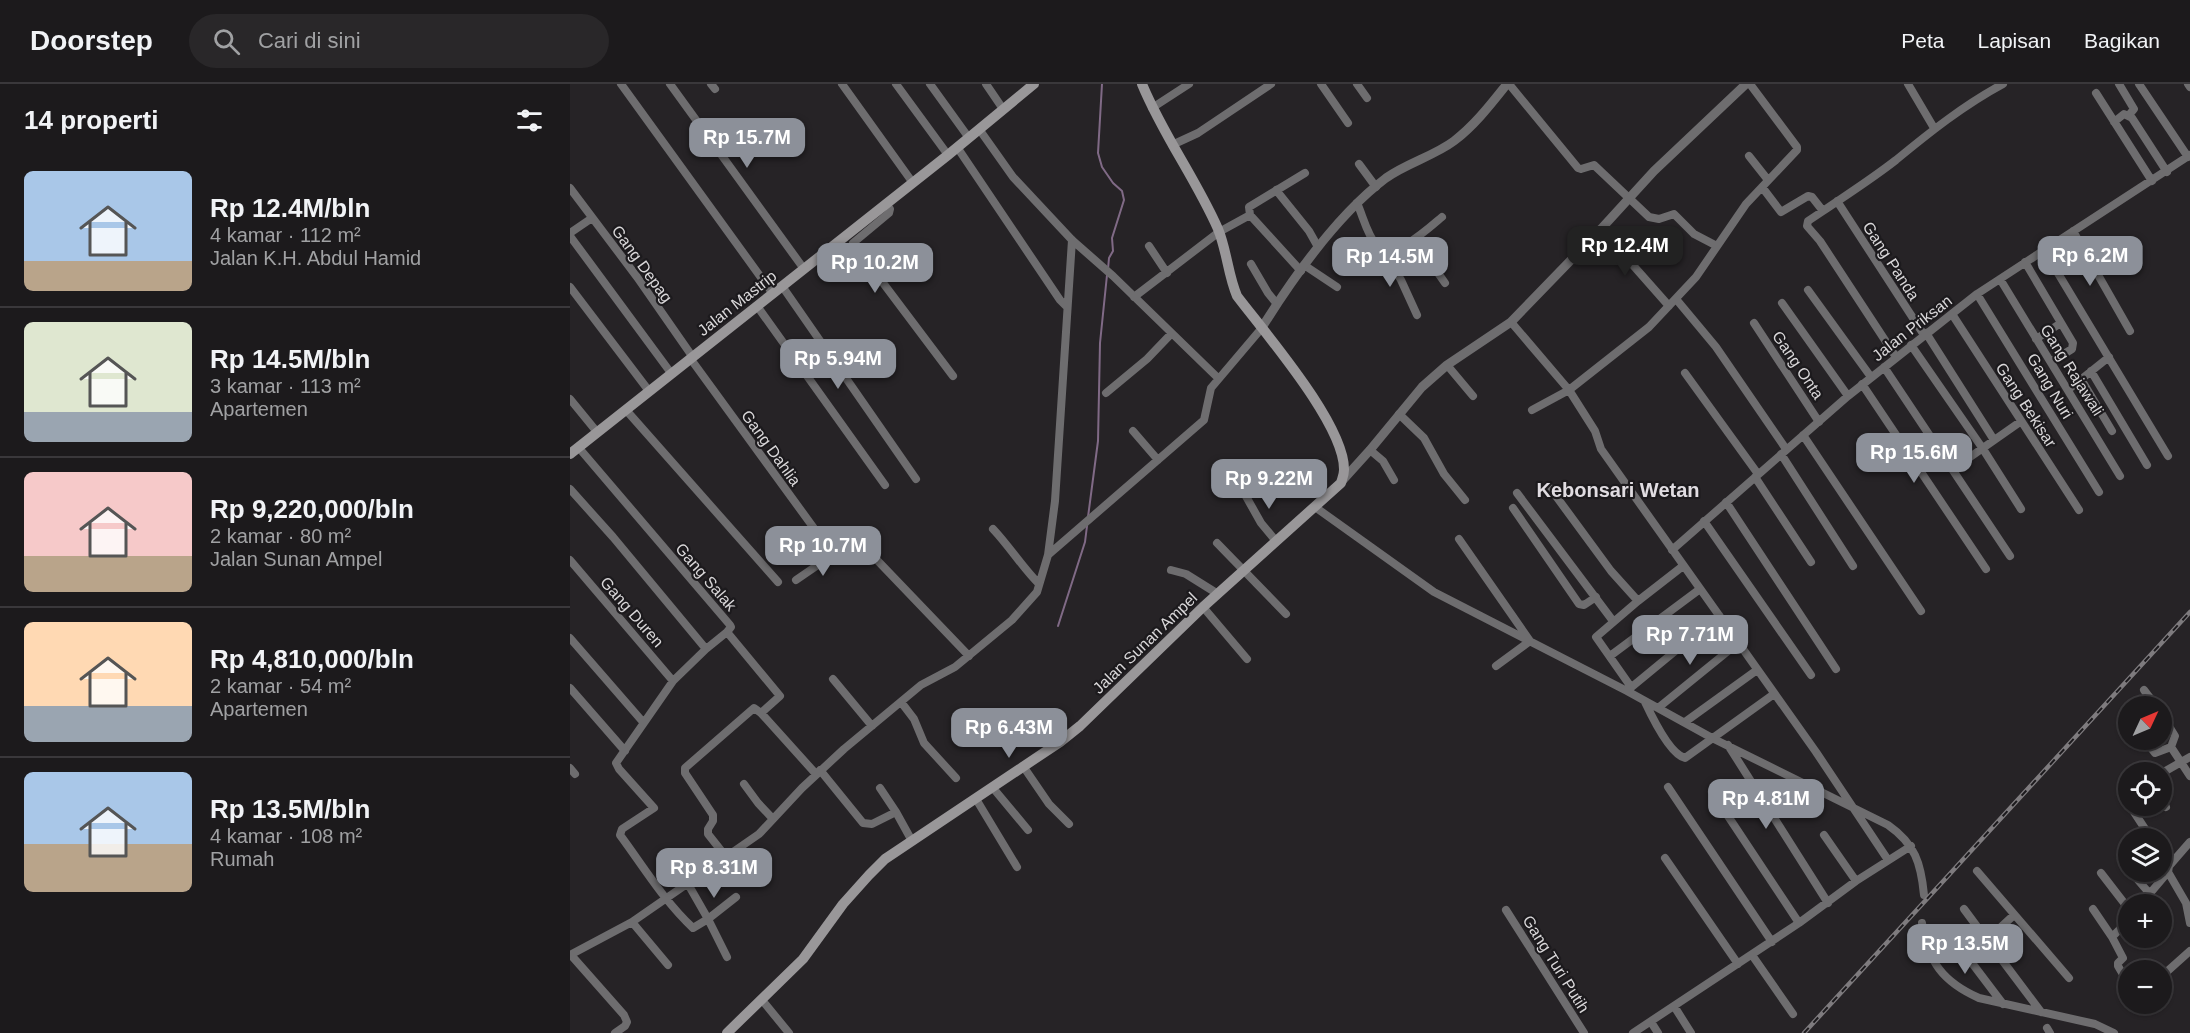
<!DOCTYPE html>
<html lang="id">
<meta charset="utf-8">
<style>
body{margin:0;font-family:Helvetica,sans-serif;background:#292729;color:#f1f3f6;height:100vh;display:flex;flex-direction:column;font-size:22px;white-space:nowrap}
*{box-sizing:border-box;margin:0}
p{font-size:20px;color:#a0a1a3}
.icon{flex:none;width:33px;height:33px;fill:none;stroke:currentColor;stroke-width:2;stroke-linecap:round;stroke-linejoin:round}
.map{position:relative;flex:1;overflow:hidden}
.side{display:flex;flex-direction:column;background:#1c1a1c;width:570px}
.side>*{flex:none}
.needle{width:39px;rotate:46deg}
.tools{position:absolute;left:1548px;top:612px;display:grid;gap:12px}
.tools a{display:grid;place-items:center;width:54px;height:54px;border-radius:50%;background:#1c1a1c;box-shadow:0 2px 4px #0004,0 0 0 2px #3a383b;font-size:30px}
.price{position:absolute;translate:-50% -51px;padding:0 14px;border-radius:12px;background:#8c9099;color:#fff;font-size:20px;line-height:39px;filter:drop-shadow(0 2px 3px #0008)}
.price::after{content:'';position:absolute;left:50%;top:36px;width:18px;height:14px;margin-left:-9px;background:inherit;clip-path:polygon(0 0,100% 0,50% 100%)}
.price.selected{background:#222;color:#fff}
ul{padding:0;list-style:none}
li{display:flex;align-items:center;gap:18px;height:150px;padding:0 24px}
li+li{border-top:2px solid #3a383b}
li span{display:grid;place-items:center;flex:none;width:168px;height:120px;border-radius:9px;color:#555}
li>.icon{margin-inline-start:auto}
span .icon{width:72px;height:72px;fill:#fffc;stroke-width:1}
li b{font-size:26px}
h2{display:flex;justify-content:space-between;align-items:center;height:72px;padding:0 24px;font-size:26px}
header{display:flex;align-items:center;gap:36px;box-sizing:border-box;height:84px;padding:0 30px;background:#1c1a1c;border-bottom:2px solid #3a383b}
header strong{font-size:28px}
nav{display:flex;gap:33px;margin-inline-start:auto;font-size:21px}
.search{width:420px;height:54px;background:#292729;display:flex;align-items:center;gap:15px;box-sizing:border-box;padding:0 21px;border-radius:33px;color:#a0a1a3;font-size:22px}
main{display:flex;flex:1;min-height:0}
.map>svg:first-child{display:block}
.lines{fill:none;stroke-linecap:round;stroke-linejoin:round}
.stream{stroke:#806a86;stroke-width:2}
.minor{stroke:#6e6d6f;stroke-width:8}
.tertiary{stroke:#6e6d6f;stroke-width:9}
.secondary{stroke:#999799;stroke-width:10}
.rail-casing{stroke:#7e7b7e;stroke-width:4.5}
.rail{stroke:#1c1a1d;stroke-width:2;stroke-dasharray:7;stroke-linecap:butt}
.labels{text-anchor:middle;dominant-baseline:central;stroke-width:4.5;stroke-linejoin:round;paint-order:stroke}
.street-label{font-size:16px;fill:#d9d7d9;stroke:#1c1a1d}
.quarter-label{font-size:20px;font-weight:bold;fill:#e0dce1;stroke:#1c1a1d}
</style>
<header>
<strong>Doorstep</strong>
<div class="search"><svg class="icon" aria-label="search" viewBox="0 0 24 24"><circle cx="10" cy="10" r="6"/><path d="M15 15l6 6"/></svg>Cari di sini</div>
<nav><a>Peta</a><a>Lapisan</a><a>Bagikan</a></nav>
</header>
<main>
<section class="side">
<h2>14 properti<svg class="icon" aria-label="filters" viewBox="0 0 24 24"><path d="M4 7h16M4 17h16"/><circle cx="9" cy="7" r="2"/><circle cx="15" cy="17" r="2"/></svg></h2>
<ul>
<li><span style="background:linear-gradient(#a9c7e8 75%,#b9a48a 0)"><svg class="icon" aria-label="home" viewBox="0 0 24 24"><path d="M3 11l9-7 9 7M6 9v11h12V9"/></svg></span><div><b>Rp 12.4M/bln</b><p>4 kamar · 112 m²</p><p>Jalan K.H. Abdul Hamid</p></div></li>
<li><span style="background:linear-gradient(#dfe7d0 75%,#9aa5b1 0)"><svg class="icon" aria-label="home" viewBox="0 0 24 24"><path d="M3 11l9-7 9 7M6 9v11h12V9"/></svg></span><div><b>Rp 14.5M/bln</b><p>3 kamar · 113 m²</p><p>Apartemen</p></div></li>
<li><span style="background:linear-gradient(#f6c9c9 70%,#b9a48a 0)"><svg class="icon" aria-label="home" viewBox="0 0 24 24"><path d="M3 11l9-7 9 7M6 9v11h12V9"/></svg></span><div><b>Rp 9,220,000/bln</b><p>2 kamar · 80 m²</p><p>Jalan Sunan Ampel</p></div></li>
<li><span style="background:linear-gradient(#ffd9b3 70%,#9aa5b1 0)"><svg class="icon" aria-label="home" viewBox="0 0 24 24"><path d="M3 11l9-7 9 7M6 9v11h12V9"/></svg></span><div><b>Rp 4,810,000/bln</b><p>2 kamar · 54 m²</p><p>Apartemen</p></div></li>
<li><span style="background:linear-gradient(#a9c7e8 60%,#b9a48a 0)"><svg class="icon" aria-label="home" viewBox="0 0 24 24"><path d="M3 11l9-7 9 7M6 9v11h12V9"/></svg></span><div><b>Rp 13.5M/bln</b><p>4 kamar · 108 m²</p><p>Rumah</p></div></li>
</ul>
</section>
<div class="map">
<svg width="1620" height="949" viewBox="0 0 1620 949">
<rect width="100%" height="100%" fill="#262326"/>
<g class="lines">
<path class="stream" d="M 532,0 L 528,69 L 532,83 L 543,99 L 552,107 L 554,116 L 542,154 L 543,167 L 539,174 L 538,185
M 518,433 L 528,357 L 530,259 L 537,191
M 488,542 L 515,458 L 517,442"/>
<path class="minor" d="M 51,0 L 203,210
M 100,0 L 234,185
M 141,0 L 145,5
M 272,0 L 343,99
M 326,0 L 378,71
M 360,0 L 399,54
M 416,0 L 433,25
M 751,0 L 778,39
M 787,0 L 797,14
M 939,0 L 1008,84 L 1011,85 L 1024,81 L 1079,133 L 1089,135 L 1104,130 L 1124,150 L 1147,162
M 1338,0 L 1364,44
M 1549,0 L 1564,25 L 1559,31
M 1569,0 L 1618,73
M 1618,0 L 1620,3
M 1526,9 L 1582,97
M 582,24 L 619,0
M 1544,38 L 1554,30 L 1562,34 L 1597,88
M 409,45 L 443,93 L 502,156 L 543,192 L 648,294
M 602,61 L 628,49 L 701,0
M 387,63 L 490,216 L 496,222
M 1179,72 L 1198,96
M 789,80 L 806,103
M 1192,103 L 1211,128 L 1238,112 L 1242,113 L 1253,127 C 1278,110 1303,94 1326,76 C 1360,48 1394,21 1433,0
M 0,104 L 67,193 L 122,272
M 706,106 L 739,147 L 748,163
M 1267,117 L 1354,251
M 787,119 C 793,132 797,151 807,162 C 822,179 860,143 872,133
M 316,120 L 320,125 L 319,129 L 283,159 L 383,292
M 1253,127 L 1238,137 L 1237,142 L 1250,157 L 1326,273
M 680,131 L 679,123 L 735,89
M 1031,145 L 1099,222
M 1503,147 L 1560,247
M 0,149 L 22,134
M 0,152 L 101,289
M 845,156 L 875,199
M 579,162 L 597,189
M 1474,166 L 1598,372
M 814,167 L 831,196 L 847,231
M 1455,178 L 1503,259 L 1502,265 L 1481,278
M 681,180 L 698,209 L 707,220
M 734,181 L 767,203
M 1430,195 L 1550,392
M 212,202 L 346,395
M 0,203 L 79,307
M 1238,206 L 1301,293
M 1407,210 L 1529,408
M 564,213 L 649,148 L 680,131 L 731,187
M 1106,215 L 1146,263 L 1216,365
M 1212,219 L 1278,312
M 187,222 L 315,401
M 1382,230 L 1509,426
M 941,238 L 999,306 L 1025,347 L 1031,365 L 1246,668 L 1318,776
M 1184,239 L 1249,338
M 1356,249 L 1424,356
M 1466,255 L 1491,239
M 1341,261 L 1413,365 L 1451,425
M 120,274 L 262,469
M 877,281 L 903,312
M 1314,283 L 1440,472
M 1521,287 L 1577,381
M 1115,289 L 1188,390
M 1511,295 L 1542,347
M 1292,300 L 1416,485
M 1499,305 L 1539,273
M 536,309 L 577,275 L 601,250
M 0,315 L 27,348
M 56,326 L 208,498
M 962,326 L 999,306 L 1079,243 L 1126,193 L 1176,120 L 1227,66 L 1227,63 L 1180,0
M 829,330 L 854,354 L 874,390 L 895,416
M 563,347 L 588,376
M 1233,351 L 1351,527
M 9,364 L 160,541 L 161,543 L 157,548
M 800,366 L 813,377 L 824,396
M 1211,370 L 1283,482
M 1383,385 L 1450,338
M 1185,393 L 1241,478
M 980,404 L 1041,487 L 1068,517
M 0,405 L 43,453 L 136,565
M 673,407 L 691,439 L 706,457
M 947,409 L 1043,537
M 1156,418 L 1266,585
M 745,423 L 864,508 L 1057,607 L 1144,655 L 1318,741 C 1345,760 1351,779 1354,811
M 943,424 L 1009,520 L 1014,521 L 1026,513
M 1134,437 L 1241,591
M 423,445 C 440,463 452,483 469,500
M 889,455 L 960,557 L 926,582
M 647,459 L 716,530
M 1102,466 L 1278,312 L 1407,210 L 1620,71
M 478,471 L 485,417 L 502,156
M 0,476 L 103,597
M 601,486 L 616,490 L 648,510
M 226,496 L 258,474 L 283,451 L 399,572
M 633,523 L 677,575
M 157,548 L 210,612 L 191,629 L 246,690
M 0,554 L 73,638
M 1040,572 L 1130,505
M 263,595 L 302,642
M 1061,603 L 1026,553 L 1068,517 L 1113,482
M 0,604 L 55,667
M 1058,606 L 1149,531
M 1574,606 L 1586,622
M 331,618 L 344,635 L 354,659 L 386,694
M 1075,618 C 1082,633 1100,670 1115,674 L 1204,610
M 1088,624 L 1168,559
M 1115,638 L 1187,586
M 1575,656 L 1585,669 L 1601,663 L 1605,652 L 1592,631
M 1158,661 L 1258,819
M 1601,663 L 1620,692
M 453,682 L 479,720 L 499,740
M 0,684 L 5,690
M 250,686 L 293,739 L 302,740 L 326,728 L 342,757
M 1592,689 L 1620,673
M 174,700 L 188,719 L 203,735
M 1098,703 L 1202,858
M 310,704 L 326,728
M 423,704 L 458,746
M 1558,704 L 1555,710 L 1558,719
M 1142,708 L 1229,839
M 406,715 L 447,783
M 1592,715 L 1596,723
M 1560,722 L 1581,754
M 1254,751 L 1286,797
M 1620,758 L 1599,782 L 1598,788 L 1616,819 L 1620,839
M 1592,771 L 1599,782
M 157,774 L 138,750 L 138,745 L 143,737 L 143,731 L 115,689 L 115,684 L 184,624 L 191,629
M 1095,774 L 1168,880
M 1551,775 L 1558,784
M 1407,787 L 1499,894
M 1561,788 L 1580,810
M 1531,789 L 1558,824
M 118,800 L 138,835 L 123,844 C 94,817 73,782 50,751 L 52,745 L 84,724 L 49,685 L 46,679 L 103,597 L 136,565 L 157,548
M 1571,820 L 1598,788
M 1394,825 L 1417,856
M 1523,825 L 1542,853 L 1558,837
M 936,826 L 1014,949
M 1444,831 L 1417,856 L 1471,928
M 62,838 L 98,881
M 1352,839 C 1358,878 1373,898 1409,914 L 1525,940 L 1544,949
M 1377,846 L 1433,920
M 1542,853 L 1553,874 L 1548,879 L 1548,882 L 1558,899
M 0,871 L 62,838 L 189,750 L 232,704 L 274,665 L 351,601 L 385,583 L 442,536 L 467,508 L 478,471 L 634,336 L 641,304 L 691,245
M 1,871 L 54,931 L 57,938 L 55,942 L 45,949
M 1182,871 L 1223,930
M 157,873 L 138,835 L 166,813
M 1592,892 L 1620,867
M 192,916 L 219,949
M 1104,922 L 1121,949
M 1081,938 L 1088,949
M 1477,944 L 1480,949
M 1063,949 L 1229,839 L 1286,797 L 1341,762"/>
<path class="tertiary" d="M 691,245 C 724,192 767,131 816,94 C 837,79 864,72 884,57 C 905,41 921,20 937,0
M 772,397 L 800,366 L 852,303 L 877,281 L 941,238 L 1031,145 L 1084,87 L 1176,0"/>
<path class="secondary" d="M 0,370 L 378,71 L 464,0
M 157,949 L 233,875 L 273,820 L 299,791 L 315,775 L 490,658 L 510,642 L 633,523 L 771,399 C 772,395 774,391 774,386 C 775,341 695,249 667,212 C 658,191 657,167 648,145 C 626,95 593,51 572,0"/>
<defs>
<path id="rail" d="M 1234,949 L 1620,528"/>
</defs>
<use href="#rail" class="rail-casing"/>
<use href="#rail" class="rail"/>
</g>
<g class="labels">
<g class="street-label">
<text transform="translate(1321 177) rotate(57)">Gang Panda</text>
<text transform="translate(72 180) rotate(54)">Gang Depag</text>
<text transform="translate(167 219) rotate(-38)">Jalan Mastrip</text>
<text transform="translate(1342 244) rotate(-38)">Jalan Priksan</text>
<text transform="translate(1228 281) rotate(56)">Gang Onta</text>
<text transform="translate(1502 286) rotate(58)">Gang Rajawali</text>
<text transform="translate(1480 302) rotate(59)">Gang Nuri</text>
<text transform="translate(1456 321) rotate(57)">Gang Bekisar</text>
<text transform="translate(201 364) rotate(54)">Gang Dahlia</text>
<text transform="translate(136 493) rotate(49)">Gang Salak</text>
<text transform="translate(62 528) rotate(49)">Gang Duren</text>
<text transform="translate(575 559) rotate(-44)">Jalan Sunan Ampel</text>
<text transform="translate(986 880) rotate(58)">Gang Turi Putih</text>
</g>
<g class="quarter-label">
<text x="1048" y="406">Kebonsari Wetan</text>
</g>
</g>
</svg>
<div class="tools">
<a><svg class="needle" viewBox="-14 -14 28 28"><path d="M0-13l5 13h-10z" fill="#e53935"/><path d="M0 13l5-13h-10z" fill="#a0a1a3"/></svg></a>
<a><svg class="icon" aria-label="locate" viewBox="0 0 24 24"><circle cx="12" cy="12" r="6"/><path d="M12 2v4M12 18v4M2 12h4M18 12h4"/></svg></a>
<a><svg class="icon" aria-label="layers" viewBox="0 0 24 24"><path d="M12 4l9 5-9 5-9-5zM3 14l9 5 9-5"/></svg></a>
<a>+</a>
<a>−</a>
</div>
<b class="price" style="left:177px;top:85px">Rp 15.7M</b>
<b class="price selected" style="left:1055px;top:193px">Rp 12.4M</b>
<b class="price" style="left:1520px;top:203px">Rp 6.2M</b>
<b class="price" style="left:820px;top:204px">Rp 14.5M</b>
<b class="price" style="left:305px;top:210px">Rp 10.2M</b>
<b class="price" style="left:268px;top:306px">Rp 5.94M</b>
<b class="price" style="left:1344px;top:400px">Rp 15.6M</b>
<b class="price" style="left:699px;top:426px">Rp 9.22M</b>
<b class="price" style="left:253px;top:493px">Rp 10.7M</b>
<b class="price" style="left:1120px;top:582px">Rp 7.71M</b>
<b class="price" style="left:439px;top:675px">Rp 6.43M</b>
<b class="price" style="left:1196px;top:746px">Rp 4.81M</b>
<b class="price" style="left:144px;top:815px">Rp 8.31M</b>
<b class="price" style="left:1395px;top:891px">Rp 13.5M</b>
</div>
</main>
